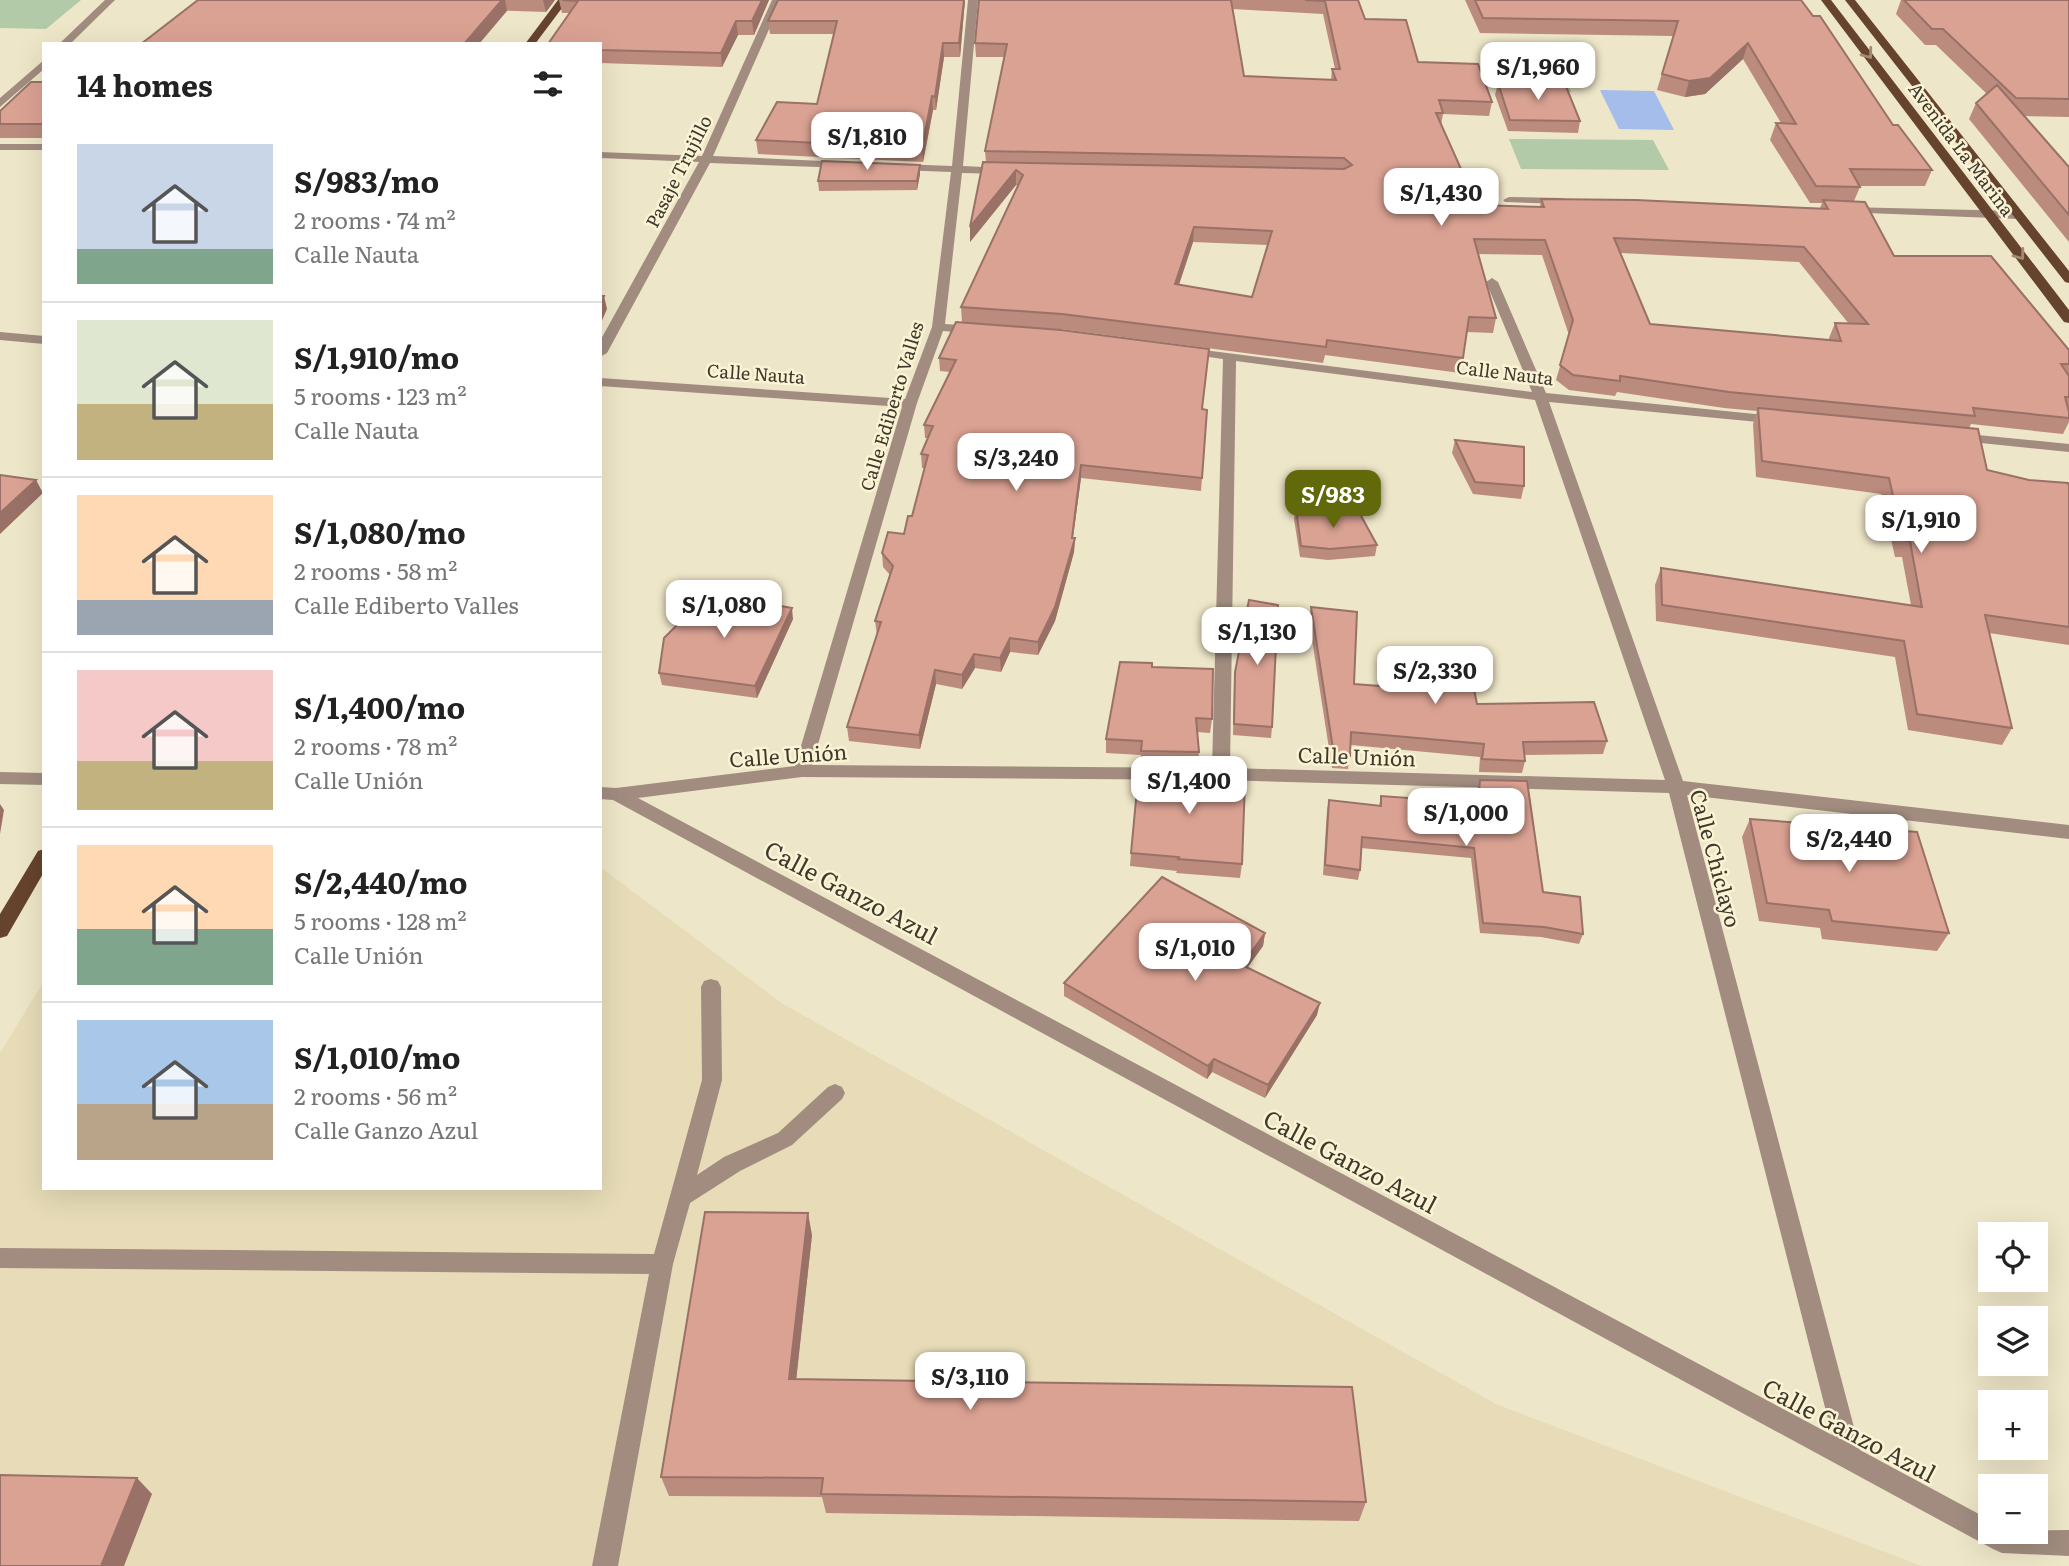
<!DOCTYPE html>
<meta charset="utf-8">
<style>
body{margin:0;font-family:Literata,serif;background:#f6f6f6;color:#222;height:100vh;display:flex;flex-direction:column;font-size:26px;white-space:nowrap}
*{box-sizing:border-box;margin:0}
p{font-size:23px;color:#767676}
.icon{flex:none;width:38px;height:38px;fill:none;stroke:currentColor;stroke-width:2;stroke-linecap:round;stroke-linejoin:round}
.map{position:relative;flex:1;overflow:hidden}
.side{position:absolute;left:42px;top:42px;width:560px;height:1148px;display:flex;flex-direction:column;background:#fff;border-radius:0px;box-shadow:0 7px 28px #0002}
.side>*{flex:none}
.fabs{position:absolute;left:1978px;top:1222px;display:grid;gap:14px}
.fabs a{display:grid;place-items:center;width:70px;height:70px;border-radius:0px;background:#fff;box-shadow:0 7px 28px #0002;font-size:35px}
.price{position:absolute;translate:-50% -60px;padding:0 16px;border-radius:14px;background:#fff;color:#222;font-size:23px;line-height:46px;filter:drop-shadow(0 2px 4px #0008)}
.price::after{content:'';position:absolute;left:50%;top:42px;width:21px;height:16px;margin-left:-10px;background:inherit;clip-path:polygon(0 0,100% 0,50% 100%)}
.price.selected{background:#61690b;color:#fff}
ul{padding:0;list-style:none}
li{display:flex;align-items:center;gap:21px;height:175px;padding:0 35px}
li+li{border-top:2px solid #e0e0e0}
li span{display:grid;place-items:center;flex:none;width:196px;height:140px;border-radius:0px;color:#555}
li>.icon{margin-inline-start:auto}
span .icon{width:84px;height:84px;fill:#fffc;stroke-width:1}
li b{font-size:30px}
h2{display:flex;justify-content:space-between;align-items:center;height:84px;padding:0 35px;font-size:30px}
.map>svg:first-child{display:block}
.built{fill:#e7dcb7}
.green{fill:#b2caa8}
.water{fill:#a4bdeb}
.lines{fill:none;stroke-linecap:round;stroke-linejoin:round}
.minor{fill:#a18c7f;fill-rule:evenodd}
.major{fill:#66432c;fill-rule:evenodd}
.wall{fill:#bb8b7e;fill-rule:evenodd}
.shaded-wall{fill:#997167}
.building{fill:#daa293;stroke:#997167;stroke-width:2;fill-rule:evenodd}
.oneway{stroke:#a28970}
.labels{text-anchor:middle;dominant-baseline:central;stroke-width:5;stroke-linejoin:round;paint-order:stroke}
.far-street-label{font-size:18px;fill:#3c392d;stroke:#fcf3d5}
.street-label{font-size:21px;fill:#3c392d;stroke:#fcf3d5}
.near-street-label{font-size:24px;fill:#3c392d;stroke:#fcf3d5}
</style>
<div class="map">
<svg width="2069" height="1566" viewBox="0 0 2069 1566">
<rect width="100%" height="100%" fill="#eee6c8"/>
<path class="built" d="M 600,867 L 783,1004 L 1496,1404 L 1922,1566 L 0,1566 L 0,1053 L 44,981 L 44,1188 L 600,1188 Z"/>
<path class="green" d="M 0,0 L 81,0 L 46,29 L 0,28 Z
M 1493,46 L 1554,47 L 1571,92 L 1508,90 Z
M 1509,139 L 1653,140 L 1669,170 L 1521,169 Z"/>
<path class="water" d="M 1600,90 L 1654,91 L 1674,130 L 1619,129 Z"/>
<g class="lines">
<path class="minor" d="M 105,0 L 115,0 L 70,44 L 59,44 Z
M 772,0 L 782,0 L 713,156 L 845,162 L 851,165 L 845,168 L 710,163 L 607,353 L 600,357 L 600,341 L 699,162 L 600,158 L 600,152 L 702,156 Z
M 968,0 L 978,0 L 963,166 L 1003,168 L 1009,171 L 1003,174 L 962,173 L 945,324 L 976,326 L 982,330 L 976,334 L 943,331 L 917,403 L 812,765 L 1212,768 L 1223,359 L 1180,353 L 1180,347 L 1532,392 L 1486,282 L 1492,278 L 1498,282 L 1546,393 L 1784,417 L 1786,420 L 1779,424 L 1549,402 L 1683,781 L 2069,825 L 2069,839 L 1687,795 L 1860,1450 L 1990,1520 L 1990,1531 L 2069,1530 L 2069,1556 L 2002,1553 L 1993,1549 L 613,800 L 600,799 L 600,787 L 616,788 L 795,766 L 902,407 L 600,386 L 600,378 L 905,399 L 932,327 L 951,172 L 898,170 L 892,167 L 898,164 L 952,166 ZM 1236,361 L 1535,400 L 1665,780 L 1230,768 ZM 802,777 L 1221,780 L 1669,793 L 1832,1435 L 638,798 Z
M 44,60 L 44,69 L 0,107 L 0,98 Z
M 0,144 L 44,144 L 44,150 L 0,150 Z
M 1509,197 L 1563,198 L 1569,201 L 1563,204 L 1505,202 L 1503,200 Z
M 1846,207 L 2018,211 L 2024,215 L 2018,219 L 1842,212 L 1840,210 Z
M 0,332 L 44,336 L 44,344 L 0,340 Z
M 1957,433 L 2069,444 L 2069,452 L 1952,440 L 1952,434 Z
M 0,772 L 44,773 L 44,785 L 0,784 Z
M 711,979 L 718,981 L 721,987 L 722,1080 L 697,1175 L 724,1157 L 778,1133 L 828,1087 L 835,1084 L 842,1087 L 845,1093 L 842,1099 L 792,1145 L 740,1171 L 690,1203 L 673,1264 L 618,1566 L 592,1566 L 649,1274 L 0,1268 L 0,1248 L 654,1254 L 702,1080 L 701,987 L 704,981 Z"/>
<path class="major" d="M 558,0 L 568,0 L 535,44 L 525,44 Z
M 1821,0 L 1831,0 L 2069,310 L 2069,323 L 2064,322 Z
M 1845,0 L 1855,0 L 2069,271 L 2069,283 L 2065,282 Z
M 44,849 L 44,872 L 7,936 L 0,938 L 0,914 L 38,851 Z"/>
</g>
<path class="wall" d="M 198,0 L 555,0 L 546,12 Z
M 559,0 L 769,0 L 754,35 L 738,35 L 722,67 L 600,63 L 600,44 L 569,13 L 562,13 Z
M 778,0 L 965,0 L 960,57 L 944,57 L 936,110 L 933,110 L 923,162 L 758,154 L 756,140 L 817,104 L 834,34 L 770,34 L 768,21 Z
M 979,0 L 1358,0 L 1365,19 L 1418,62 L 1492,102 L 1489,116 L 1443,114 L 1441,125 L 1477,205 L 1540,207 L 1541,199 L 1820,208 L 1822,203 L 1810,203 L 1770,140 L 1776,123 L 1781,123 L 1743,59 L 1705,94 L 1685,97 L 1657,90 L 1673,36 L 1480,33 L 1465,0 L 1801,0 L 1893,125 L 1932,170 L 1925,186 L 1859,186 L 1860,187 L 1854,201 L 1894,256 L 2069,350 L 2069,422 L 2063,434 L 1971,424 L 1969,428 L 1987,470 L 2029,480 L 2069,486 L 2069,645 L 1989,633 L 2012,728 L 2002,745 L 1908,730 L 1895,657 L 1656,621 L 1655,585 L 1661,568 L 1911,605 L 1902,557 L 1895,557 L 1881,494 L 1756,477 L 1753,424 L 1757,411 L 1724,408 L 1617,392 L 1615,396 L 1569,390 L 1556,380 L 1569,335 L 1542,255 L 1478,254 L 1496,318 L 1493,333 L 1467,332 L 1460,373 L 1325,355 L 1323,363 L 1061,329 L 1203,409 L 1207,410 L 1201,491 L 1081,478 L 1073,538 L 1075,538 L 1074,552 L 1055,621 L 1038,655 L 1010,652 L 1001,672 L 975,668 L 962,689 L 936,684 L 920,749 L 849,741 L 847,727 L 877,635 L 875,621 L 890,575 L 883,567 L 882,553 L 904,534 L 912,516 L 925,468 L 922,468 L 921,454 L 928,438 L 925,438 L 924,425 L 950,372 L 940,371 L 939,358 L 962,322 L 961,307 L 1018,186 L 1016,185 L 970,242 L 986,162 L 985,151 L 1005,57 L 976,57 L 975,43 ZM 1233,9 L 1323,14 L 1335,69 L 1332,69 L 1331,80 L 1244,76 ZM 1193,242 L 1268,245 L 1252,297 L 1179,285 ZM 1621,253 L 1799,262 L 1849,324 L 1835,323 L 1829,338 L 1829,340 L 1650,324 Z
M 1901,0 L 2069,0 L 2069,117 L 2024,116 L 2069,167 L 2069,242 L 1969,119 L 1976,103 L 1987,94 L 1936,45 L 1925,45 L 1896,14 Z
M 44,82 L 44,138 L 0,138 L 0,111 Z
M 1498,83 L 1580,121 L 1578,133 L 1508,131 L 1495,95 Z
M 920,174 L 917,190 L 819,191 L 818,181 Z
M 1455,440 L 1524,486 L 1521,499 L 1473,494 L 1452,453 Z
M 1296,508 L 1377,545 L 1375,556 L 1328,560 L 1300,557 L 1294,519 Z
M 1311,607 L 1354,684 L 1429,690 L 1430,682 L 1477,704 L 1607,741 L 1603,754 L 1525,755 L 1525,761 L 1522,773 L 1479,772 L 1480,757 L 1351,745 L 1348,769 L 1332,768 L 1309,620 Z
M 793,619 L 757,698 L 662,685 L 659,673 Z
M 1152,667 L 1212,719 L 1210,733 L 1197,732 L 1199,752 L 1198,765 L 1140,765 L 1141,755 L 1106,753 L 1106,739 Z
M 1235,672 L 1272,727 L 1271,738 L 1233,735 L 1234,683 Z
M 1202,779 L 1242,864 L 1240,878 L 1176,873 L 1177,871 L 1130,866 L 1131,853 Z
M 1480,780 L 1543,892 L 1583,934 L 1579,944 L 1541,937 L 1480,933 L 1471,858 L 1361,848 L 1360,870 L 1358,880 L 1323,875 L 1327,810 L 1329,800 L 1379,806 L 1381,796 L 1476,803 L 1477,790 Z
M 1750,819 L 1949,933 L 1937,951 L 1822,939 L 1820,928 L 1759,921 L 1742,837 Z
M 1265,933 L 1263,946 L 1247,968 L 1317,1015 L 1265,1098 L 1212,1072 L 1207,1079 L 1064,996 L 1064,983 Z
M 812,1235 L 796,1379 L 1366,1502 L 1359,1521 L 826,1513 L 822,1497 L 669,1496 L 661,1477 Z"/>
<path class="shaded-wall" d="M 502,0 L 505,0 L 507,11 L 479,44 L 464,44 Z
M 543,0 L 555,0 L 546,12 Z
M 762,0 L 769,0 L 754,35 L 752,21 Z
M 964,0 L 965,0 L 960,57 L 959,43 Z
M 736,21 L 738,35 L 722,67 L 721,53 Z
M 943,43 L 944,57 L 936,110 L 935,97 Z
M 1748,43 L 1743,59 L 1705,94 L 1685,97 L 1689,81 Z
M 932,96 L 933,110 L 923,162 L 922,148 Z
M 920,165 L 920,174 L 917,190 L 917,181 Z
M 1016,170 L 1016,185 L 970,242 L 970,227 Z
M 1194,227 L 1193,242 L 1174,299 L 1175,284 Z
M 604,296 L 607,309 L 600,325 L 600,306 Z
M 1081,465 L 1081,478 L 1071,550 L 1075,538 L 1074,552 L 1055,621 L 1038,655 L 1038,642 L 1072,538 Z
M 36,480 L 43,493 L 0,534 L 0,513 Z
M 792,608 L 793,619 L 757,698 L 755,686 Z
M 1010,638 L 1010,652 L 1001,672 L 1000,658 Z
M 974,654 L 975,668 L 962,689 L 962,675 Z
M 935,670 L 936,684 L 920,749 L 919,735 Z
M 0,804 L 4,810 L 0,834 Z
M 1265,933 L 1263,946 L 1240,978 L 1242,965 Z
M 1320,1003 L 1317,1015 L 1265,1098 L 1268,1085 Z
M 1214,1059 L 1212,1072 L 1207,1079 L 1208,1066 Z
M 808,1213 L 812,1235 L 794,1400 L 789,1379 Z
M 137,1478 L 152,1494 L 124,1566 L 101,1566 Z"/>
<path class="building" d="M 198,0 L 502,0 L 464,44 L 141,44 Z
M 562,0 L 762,0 L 752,21 L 736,21 L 721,53 L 600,50 L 600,44 L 548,44 L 578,1 Z
M 778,0 L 964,0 L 959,43 L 943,43 L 935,97 L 932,96 L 922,148 L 756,140 L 777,102 L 817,104 L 837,21 L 768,21 Z
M 979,0 L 1231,0 L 1244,76 L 1336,80 L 1332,69 L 1340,69 L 1325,1 L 1305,0 L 1358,0 L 1365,19 L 1406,20 L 1418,62 L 1478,64 L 1492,102 L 1439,100 L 1443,113 L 1436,113 L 1477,205 L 1544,207 L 1541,199 L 1636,200 L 1828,209 L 1823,200 L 1865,202 L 1894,256 L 1991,256 L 2069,350 L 2069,364 L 2061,364 L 2069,376 L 2069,397 L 2065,397 L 2069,412 L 2069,418 L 1973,408 L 1975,416 L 1729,392 L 1620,376 L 1620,381 L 1573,375 L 1560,365 L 1573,320 L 1545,240 L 1474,239 L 1496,318 L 1469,317 L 1463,358 L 1327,340 L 1326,347 L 1062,314 L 961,307 L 1023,175 L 1016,170 L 970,227 L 983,162 L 1344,169 L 1352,165 L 1344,158 L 985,151 L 1007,44 L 975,43 ZM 1194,227 L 1272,231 L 1252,297 L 1175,284 ZM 1614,238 L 1804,247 L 1868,324 L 1835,323 L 1841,341 L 1650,324 Z
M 1475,0 L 1801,0 L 1813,16 L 1820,16 L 1893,125 L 1898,125 L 1932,170 L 1850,169 L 1860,187 L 1816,186 L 1776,123 L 1796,124 L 1748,43 L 1710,78 L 1689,81 L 1662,74 L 1678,21 L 1483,18 Z
M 1904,0 L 2069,0 L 2069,99 L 2016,98 L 1943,29 L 1932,29 Z
M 31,82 L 44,82 L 44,124 L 0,124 L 0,111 Z
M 1498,83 L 1565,84 L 1580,121 L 1510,120 Z
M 1997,85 L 2069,167 L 2069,215 L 1976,103 Z
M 822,161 L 920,165 L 917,181 L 818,181 Z
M 600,296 L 604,296 L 600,306 Z
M 956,322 L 1061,330 L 1209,349 L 1202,409 L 1207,410 L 1202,478 L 1081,465 L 1072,538 L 1075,538 L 1055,607 L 1038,642 L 1010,638 L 1000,658 L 974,654 L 962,675 L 935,670 L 919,735 L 847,727 L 881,622 L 875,621 L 893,566 L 882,553 L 888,532 L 904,534 L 908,516 L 912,516 L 928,455 L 921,454 L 933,426 L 924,425 L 956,360 L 939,358 Z
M 1758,408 L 1978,429 L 1987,470 L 2029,480 L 2068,483 L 2069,486 L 2069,627 L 1985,615 L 2012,728 L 1917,714 L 1904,641 L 1662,605 L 1661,568 L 1922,607 L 1910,541 L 1903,540 L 1889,478 L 1762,461 Z
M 1455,440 L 1524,447 L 1524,486 L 1475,482 Z
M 0,475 L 36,480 L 0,513 Z
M 1296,508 L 1360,514 L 1377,545 L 1330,549 L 1301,546 Z
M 709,593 L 792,608 L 755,686 L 659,673 L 664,638 Z
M 1249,600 L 1278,605 L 1272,727 L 1234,724 L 1235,672 Z
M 1311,607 L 1357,612 L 1354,684 L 1432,690 L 1430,682 L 1473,684 L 1477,704 L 1594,702 L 1607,741 L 1523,742 L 1525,761 L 1482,759 L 1484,744 L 1351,732 L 1350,756 L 1334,755 Z
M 1120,662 L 1152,663 L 1152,667 L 1213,669 L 1212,719 L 1196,718 L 1199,752 L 1141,751 L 1142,741 L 1106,739 Z
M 1139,768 L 1201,769 L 1202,779 L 1245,782 L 1242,864 L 1178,859 L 1179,857 L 1131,853 Z
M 1480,780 L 1527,781 L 1543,892 L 1580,897 L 1583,934 L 1544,927 L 1483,923 L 1474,848 L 1362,837 L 1360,870 L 1325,865 L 1329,800 L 1381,806 L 1381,796 L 1478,803 Z
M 1750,819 L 1917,832 L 1949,933 L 1832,921 L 1829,910 L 1767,903 Z
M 1162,877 L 1265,933 L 1242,965 L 1320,1003 L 1268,1085 L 1214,1059 L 1208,1066 L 1064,983 Z
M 705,1212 L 808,1213 L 789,1379 L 1352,1387 L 1366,1502 L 821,1494 L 823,1478 L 661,1477 Z
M 0,1475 L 137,1478 L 101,1566 L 0,1566 Z"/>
<defs><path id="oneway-chevron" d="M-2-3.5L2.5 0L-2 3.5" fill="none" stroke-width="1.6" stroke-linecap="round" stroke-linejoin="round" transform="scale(1.75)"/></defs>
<g class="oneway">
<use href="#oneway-chevron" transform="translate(1868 54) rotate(53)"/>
<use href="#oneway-chevron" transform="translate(2020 255) rotate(53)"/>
</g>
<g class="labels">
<g class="far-street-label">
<text transform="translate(1962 149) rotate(53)">Avenida La Marina</text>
<text transform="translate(678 171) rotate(-63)">Pasaje Trujillo</text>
<text transform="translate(1505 372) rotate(7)">Calle Nauta</text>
<text transform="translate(756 373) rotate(4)">Calle Nauta</text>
<text transform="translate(891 406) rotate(-73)">Calle Ediberto Valles</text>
</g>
<g class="street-label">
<text transform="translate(788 754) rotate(-4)">Calle Unión</text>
<text transform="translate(1357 755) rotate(2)">Calle Unión</text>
<text transform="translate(1717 858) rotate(75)">Calle Chiclayo</text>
</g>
<g class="near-street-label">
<text transform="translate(852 891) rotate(28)">Calle Ganzo Azul</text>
<text transform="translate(1351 1160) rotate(28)">Calle Ganzo Azul</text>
<text transform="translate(1850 1429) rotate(28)">Calle Ganzo Azul</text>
</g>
</g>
</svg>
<div class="fabs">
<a><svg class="icon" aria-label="locate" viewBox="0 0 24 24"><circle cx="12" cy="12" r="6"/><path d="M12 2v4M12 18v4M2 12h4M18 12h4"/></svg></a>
<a><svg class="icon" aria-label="layers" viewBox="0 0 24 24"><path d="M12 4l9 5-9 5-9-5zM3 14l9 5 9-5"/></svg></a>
<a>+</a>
<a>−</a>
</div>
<b class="price" style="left:1538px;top:102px">S/1,960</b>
<b class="price" style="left:867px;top:172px">S/1,810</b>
<b class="price" style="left:1441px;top:228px">S/1,430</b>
<b class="price" style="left:1016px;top:493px">S/3,240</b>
<b class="price selected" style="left:1333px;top:530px">S/983</b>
<b class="price" style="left:1921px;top:555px">S/1,910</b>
<b class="price" style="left:724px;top:640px">S/1,080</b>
<b class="price" style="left:1257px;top:667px">S/1,130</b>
<b class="price" style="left:1435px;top:706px">S/2,330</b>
<b class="price" style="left:1189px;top:816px">S/1,400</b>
<b class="price" style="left:1466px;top:848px">S/1,000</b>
<b class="price" style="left:1849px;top:874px">S/2,440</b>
<b class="price" style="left:1195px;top:983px">S/1,010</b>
<b class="price" style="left:970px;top:1412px">S/3,110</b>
<section class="side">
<h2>14 homes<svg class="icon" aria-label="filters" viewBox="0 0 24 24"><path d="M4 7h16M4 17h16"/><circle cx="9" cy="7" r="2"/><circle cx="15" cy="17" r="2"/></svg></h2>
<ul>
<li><span style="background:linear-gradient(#c9d6e8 75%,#7fa58c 0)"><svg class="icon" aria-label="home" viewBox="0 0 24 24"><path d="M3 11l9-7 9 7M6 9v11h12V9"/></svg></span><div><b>S/983/mo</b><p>2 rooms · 74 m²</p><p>Calle Nauta</p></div></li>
<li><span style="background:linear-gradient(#dfe7d0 60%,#c2b280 0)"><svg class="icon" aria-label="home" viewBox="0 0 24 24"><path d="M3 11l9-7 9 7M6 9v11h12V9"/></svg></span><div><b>S/1,910/mo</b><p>5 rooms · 123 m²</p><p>Calle Nauta</p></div></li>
<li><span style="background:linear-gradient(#ffd9b3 75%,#9aa5b1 0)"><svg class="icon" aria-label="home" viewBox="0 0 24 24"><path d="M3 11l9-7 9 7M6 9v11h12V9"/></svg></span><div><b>S/1,080/mo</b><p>2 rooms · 58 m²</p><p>Calle Ediberto Valles</p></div></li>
<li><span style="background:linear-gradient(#f6c9c9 65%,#c2b280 0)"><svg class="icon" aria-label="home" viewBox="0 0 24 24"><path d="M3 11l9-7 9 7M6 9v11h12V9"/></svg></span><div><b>S/1,400/mo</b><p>2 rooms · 78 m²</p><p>Calle Unión</p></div></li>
<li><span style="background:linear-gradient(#ffd9b3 60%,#7fa58c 0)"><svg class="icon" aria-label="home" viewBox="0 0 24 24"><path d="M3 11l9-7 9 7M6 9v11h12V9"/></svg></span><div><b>S/2,440/mo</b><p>5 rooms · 128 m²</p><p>Calle Unión</p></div></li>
<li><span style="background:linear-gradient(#a9c7e8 60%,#b9a48a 0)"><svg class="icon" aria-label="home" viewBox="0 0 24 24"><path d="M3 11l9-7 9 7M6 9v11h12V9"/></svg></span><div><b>S/1,010/mo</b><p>2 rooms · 56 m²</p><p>Calle Ganzo Azul</p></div></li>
</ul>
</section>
</div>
